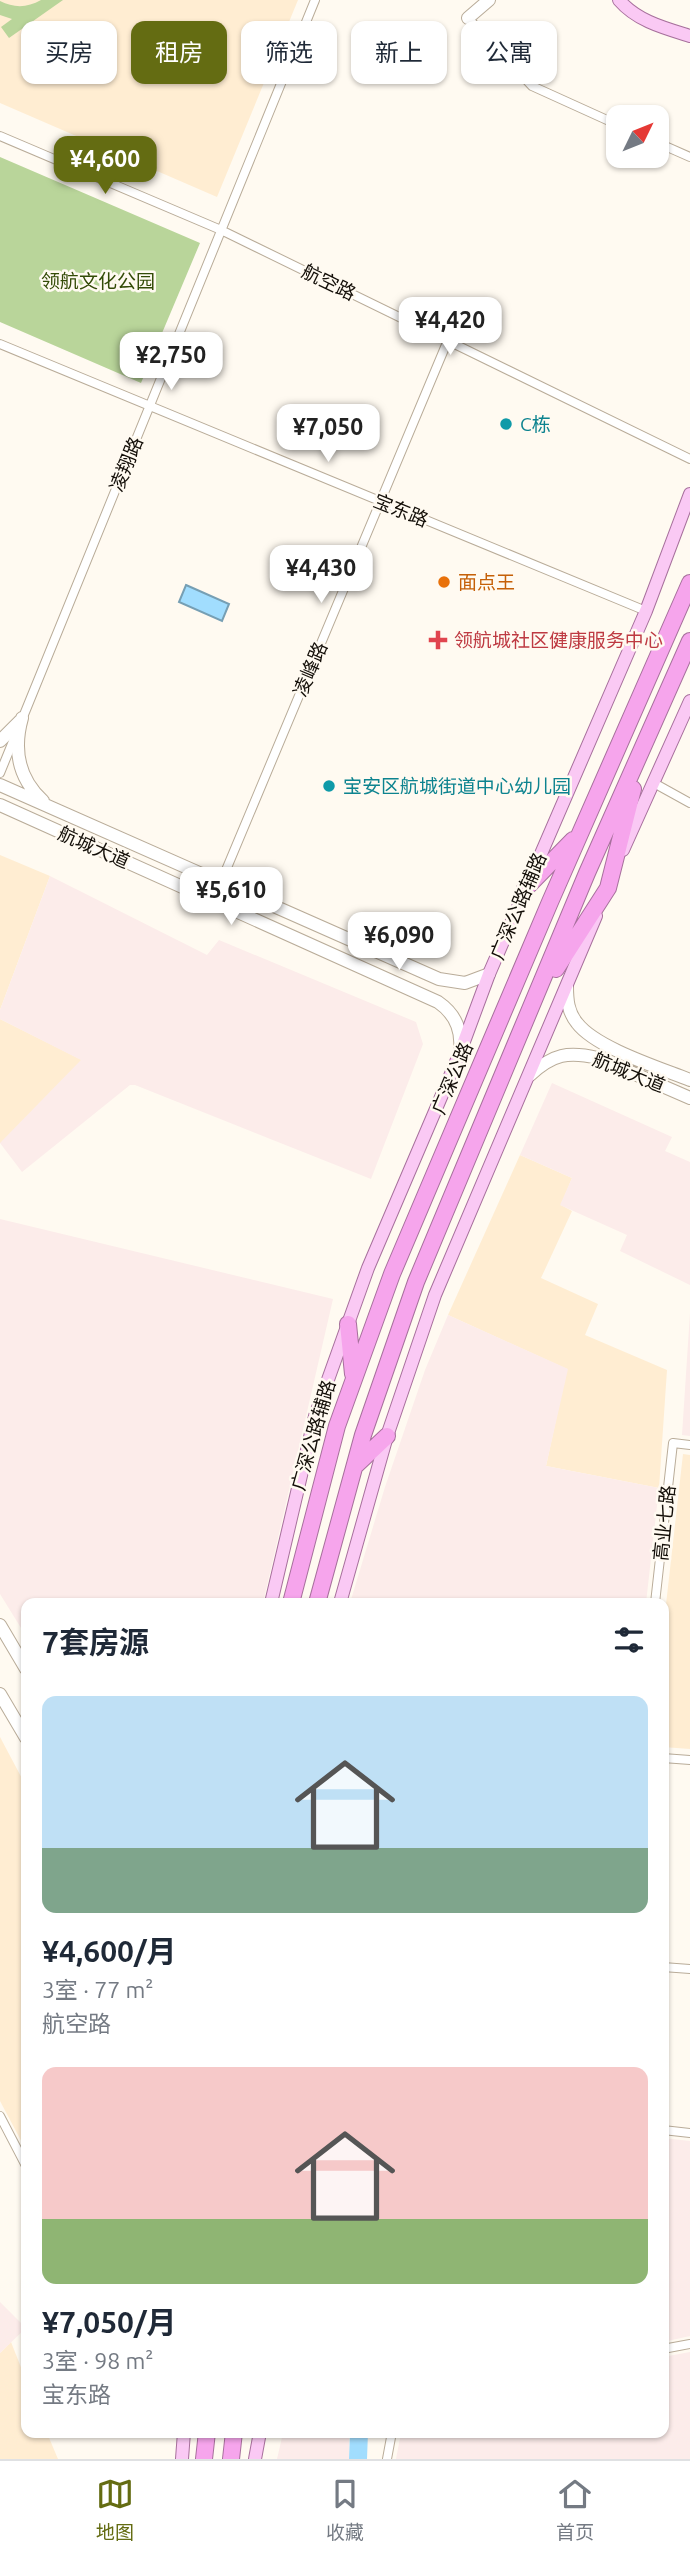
<!DOCTYPE html>
<html lang="zh">
<meta charset="utf-8">
<style>
body{margin:0;font-family:Ubuntu,"Noto Sans SC",sans-serif;background:#f2f2f3;color:#1f2937;height:100vh;display:flex;flex-direction:column;font-size:26px;white-space:nowrap}
*{box-sizing:border-box;margin:0}
p{font-size:23px;color:#747a83}
.icon{flex:none;width:38px;height:38px;fill:none;stroke:currentColor;stroke-width:2;stroke-linecap:round;stroke-linejoin:round}
.map{position:relative;flex:1;overflow:hidden}
.panel{position:absolute;left:21px;top:1598px;width:648px;height:840px;display:flex;flex-direction:column;background:#fff;border-radius:14px;box-shadow:0 2px 5px #0004}
.panel>*{flex:none}
.banner{position:absolute;left:21px;top:21px;width:649px;height:63px;display:flex;gap:14px}
.needle{width:46px;rotate:47deg}
.tools{position:absolute;left:606px;top:105px;display:grid;gap:14px}
.tools a{display:grid;place-items:center;width:63px;height:63px;border-radius:14px;background:#fff;box-shadow:0 2px 5px #0004;font-size:35px}
.price{position:absolute;translate:-50% -60px;padding:0 16px;border-radius:14px;background:#fff;color:#222;font-size:23px;line-height:46px;filter:drop-shadow(0 2px 4px #0008)}
.price::after{content:'';position:absolute;left:50%;top:42px;width:21px;height:16px;margin-left:-10px;background:inherit;clip-path:polygon(0 0,100% 0,50% 100%)}
.price.current{background:#646c12;color:#fff}
ul{padding:0;list-style:none}
li{display:grid;align-content:center;gap:14px;height:371px;padding:0 21px}
li span{display:grid;place-items:center;height:217px;border-radius:14px;color:#555}
li>.icon{margin-inline-start:auto}
span .icon{width:126px;height:126px;fill:#fffc;stroke-width:1}
li b{font-size:30px}
h2{display:flex;justify-content:space-between;align-items:center;height:84px;padding:0 21px;font-size:30px}
.chip{padding:0 24px;border-radius:14px;background:#fff;box-shadow:0 2px 5px #0004;font-size:24px;line-height:63px}
.chip.current{background:#646c12;color:#fff}
.tabs{display:flex;justify-content:space-around;align-items:center;height:98px;border-top:2px solid #e0e1e3;background:#fff;font-size:19px;color:#747a83}
.tabs a{display:grid;justify-items:center;gap:4px}
.tabs .current{color:#646c12}
.map>svg:first-child{display:block}
.built{fill:#ffedd2}
.industrial{fill:#fcecea}
.green{fill:#b9d59a}
.water{fill:#a1ddfe;stroke:#769fb4;stroke-width:2}
.lines{fill:none;stroke-linecap:round;stroke-linejoin:round}
.river{stroke:#a1ddfe;stroke-width:18}
.street-casing{stroke:#b9ac99;stroke-width:10}
.secondary-casing{stroke:#b9ac99;stroke-width:14}
.primary-casing{stroke:#a7709c;stroke-width:14}
.highway-casing{stroke:#a7709c;stroke-width:18}
.street{stroke:#fff;stroke-width:8}
.secondary{stroke:#fff;stroke-width:12}
.primary{stroke:#fac9f4;stroke-width:12}
.highway{stroke:#f6a5ec;stroke-width:16}
.culture-dot{fill:#0f9aa8;stroke:#fffaf1;stroke-width:2.5}
.food-dot{fill:#e8710a;stroke:#fffaf1;stroke-width:2.5}
.health-dot{fill:#e0444e;stroke:#fffaf1;stroke-width:2.5}
.labels{text-anchor:middle;dominant-baseline:central;stroke-width:5;stroke-linejoin:round;paint-order:stroke}
.park-label{font-size:19px;fill:#334b07;stroke:#fffaf1}
.street-label{font-size:19px;fill:#130e08;stroke:#fffaf1}
.culture-label{font-size:19px;fill:#0d838f;stroke:#fffaf1;text-anchor:start}
.food-label{font-size:19px;fill:#c56008;stroke:#fffaf1;text-anchor:start}
.health-label{font-size:19px;fill:#be3a42;stroke:#fffaf1;text-anchor:start}
</style>
<div class="map">
<svg width="690" height="2459" viewBox="0 0 690 2459">
<rect width="100%" height="100%" fill="#fffaf1"/>
<path class="built" d="M 0,0 L 298,0 L 217,197 L 0,103 Z
M 0,855 L 50,876 L 0,1010 Z
M 0,1019 L 82,1060 L 1,1143 L 0,1143 Z
M 520,1155 L 572,1178 L 561,1205 L 572,1211 L 541,1278 L 598,1304 L 585,1335 L 667,1370 L 659,1488 L 546,1466 L 567,1369 L 448,1315 Z
M 683,1454 L 690,1455 L 690,1749 L 663,1747 L 663,1631 Z
M 0,1737 L 26,1786 L 26,2150 L 0,2101 Z
M 11,2342 L 26,2380 L 26,2432 L 47,2433 L 58,2459 L 0,2459 L 0,2353 Z"/>
<path class="industrial" d="M 50,876 L 207,955 L 219,940 L 416,1022 L 423,1044 L 371,1179 L 135,1085 L 130,1085 L 22,1172 L 0,1143 L 81,1060 L 0,1019 L 0,1010 Z
M 552,1083 L 672,1137 L 665,1151 L 690,1162 L 690,1285 L 620,1251 L 627,1235 L 560,1205 L 572,1178 L 520,1155 Z
M 0,1219 L 333,1299 L 263,1603 L 26,1603 L 26,1636 L 0,1594 Z
M 690,1313 L 690,1436 L 682,1435 Z
M 448,1315 L 568,1369 L 546,1466 L 659,1488 L 646,1603 L 350,1603 L 385,1487 L 425,1370 Z
M 663,2138 L 690,2141 L 690,2336 L 663,2342 Z
M 0,2302 L 26,2328 L 0,2353 Z
M 690,2352 L 690,2459 L 396,2459 L 401,2433 L 663,2432 L 663,2357 Z
M 283,2433 L 349,2433 L 349,2459 L 277,2459 Z"/>
<path class="green" d="M 41,0 L 63,0 L 9,38 L 1,27 L 12,19 L 0,15 L 0,1 C 14,8 27,8 41,0 Z
M 0,157 L 200,243 L 141,383 L 0,322 Z"/>
<path class="water" d="M 186,585 L 229,604 L 222,621 L 179,602 Z"/>
<g class="lines">
<path class="river" d="M 358,2459 L 359,2432"/>
<defs>
<path id="street" d="M 468,18 L 532,86 L 618,125
M 0,136 L 221,230 L 690,459
M 656,142 L 690,157
M 0,344 L 646,611
M 21,722 L 315,0
M 0,773 L 16,734
M 652,782 L 690,803
M 221,882 L 448,340
M 655,1603 L 673,1443 L 690,1445
M 663,1758 L 690,1760
M 663,1967 L 690,1969
M 0,2116 L 26,2166
M 663,2130 L 690,2133
M 663,2349 L 690,2344
M 387,2459 L 392,2432"/>
<path id="secondary" d="M 468,18 L 489,0
M 22,718 C 13,750 18,778 43,801
M 0,741 L 20,721
M 0,785 L 439,979 L 465,983 L 489,974
M 0,805 L 438,1002 C 454,1013 462,1029 460,1049
M 567,986 C 567,1000 568,1012 577,1023 C 596,1048 660,1068 690,1080
M 530,1075 C 553,1054 568,1051 598,1058 L 690,1098
M 0,1625 L 26,1669
M 0,1694 L 26,1738"/>
<path id="primary" d="M 619,0 C 637,21 664,28 690,36
M 623,850 L 690,701
M 271,1603 L 315,1416 L 368,1268 L 459,1055 L 489,974 L 646,611 L 690,494
M 340,1603 L 387,1436 L 435,1295 L 596,916
M 182,2459 L 184,2432
M 255,2459 L 260,2432"/>
<path id="highway" d="M 525,889 L 573,840
M 556,969 L 608,888 L 633,789
M 348,1324 L 353,1374
M 355,1466 L 387,1436
M 291,1603 L 337,1426 L 392,1274 L 550,902 L 690,583
M 317,1603 L 363,1435 L 416,1282 L 587,873 L 690,641
M 204,2459 L 207,2432
M 231,2459 L 234,2432"/>
</defs>
<use href="#street" class="street-casing"/>
<use href="#secondary" class="secondary-casing"/>
<use href="#primary" class="primary-casing"/>
<use href="#highway" class="highway-casing"/>
<use href="#street" class="street"/>
<use href="#secondary" class="secondary"/>
<use href="#primary" class="primary"/>
<use href="#highway" class="highway"/>
</g>
<g class="culture-dot">
<circle cx="506" cy="424" r="7"/>
<circle cx="329" cy="786" r="7"/>
</g>
<circle class="food-dot" cx="444" cy="582" r="7"/>
<path class="health-dot" d="M434.5 629.5h7v7h7v7h-7v7h-7v-7h-7v-7h7z"/>
<g class="labels">
<g class="park-label">
<text x="98" y="281">领航文化公园</text>
</g>
<g class="street-label">
<text transform="translate(329 282) rotate(26)">航空路</text>
<text transform="translate(126 464) rotate(-68)">凌翔路</text>
<text transform="translate(401 510) rotate(22)">宝东路</text>
<text transform="translate(310 669) rotate(-67)">凌峰路</text>
<text transform="translate(94 847) rotate(24)">航城大道</text>
<text transform="translate(518 906) rotate(-67)">广深公路辅路</text>
<text transform="translate(629 1072) rotate(22)">航城大道</text>
<text transform="translate(452 1078) rotate(-67)">广深公路</text>
<text transform="translate(313 1435) rotate(-74)">广深公路辅路</text>
<text transform="translate(664 1523) rotate(-84)">高业七路</text>
</g>
<g class="culture-label">
<text x="520" y="424">C栋</text>
<text x="343" y="786">宝安区航城街道中心幼儿园</text>
</g>
<g class="food-label">
<text x="458" y="582">面点王</text>
</g>
<g class="health-label">
<text x="454" y="640">领航城社区健康服务中心</text>
</g>
</g>
</svg>
<div class="tools">
<a><svg class="needle" viewBox="-14 -14 28 28"><path d="M0-13l5 13h-10z" fill="#e53935"/><path d="M0 13l5-13h-10z" fill="#747a83"/></svg></a>
</div>
<b class="price current" style="left:105px;top:196px">¥4,600</b>
<b class="price" style="left:450px;top:357px">¥4,420</b>
<b class="price" style="left:171px;top:392px">¥2,750</b>
<b class="price" style="left:328px;top:464px">¥7,050</b>
<b class="price" style="left:321px;top:605px">¥4,430</b>
<b class="price" style="left:231px;top:927px">¥5,610</b>
<b class="price" style="left:399px;top:972px">¥6,090</b>
<div class="banner">
<a class="chip">买房</a>
<a class="chip current">租房</a>
<a class="chip">筛选</a>
<a class="chip">新上</a>
<a class="chip">公寓</a>
</div>
<section class="panel">
<h2>7套房源<svg class="icon" aria-label="filters" viewBox="0 0 24 24"><path d="M4 7h16M4 17h16"/><circle cx="9" cy="7" r="2"/><circle cx="15" cy="17" r="2"/></svg></h2>
<ul>
<li><span style="background:linear-gradient(#bfe0f5 70%,#7fa58c 0)"><svg class="icon" aria-label="home" viewBox="0 0 24 24"><path d="M3 11l9-7 9 7M6 9v11h12V9"/></svg></span><div><b>¥4,600/月</b><p>3室 · 77 m²</p><p>航空路</p></div></li>
<li><span style="background:linear-gradient(#f6c9c9 70%,#8fb573 0)"><svg class="icon" aria-label="home" viewBox="0 0 24 24"><path d="M3 11l9-7 9 7M6 9v11h12V9"/></svg></span><div><b>¥7,050/月</b><p>3室 · 98 m²</p><p>宝东路</p></div></li>
</ul>
</section>
</div>
<nav class="tabs">
<a class="current"><svg class="icon" aria-label="map" viewBox="0 0 24 24"><path d="M3 6l6-2 6 2 6-2v14l-6 2-6-2-6 2zM9 4v14M15 6v14"/></svg>地图</a>
<a><svg class="icon" aria-label="saved" viewBox="0 0 24 24"><path d="M7 4h10v16l-5-4-5 4z"/></svg>收藏</a>
<a><svg class="icon" aria-label="home" viewBox="0 0 24 24"><path d="M3 11l9-7 9 7M6 9v11h12V9"/></svg>首页</a>
</nav>
